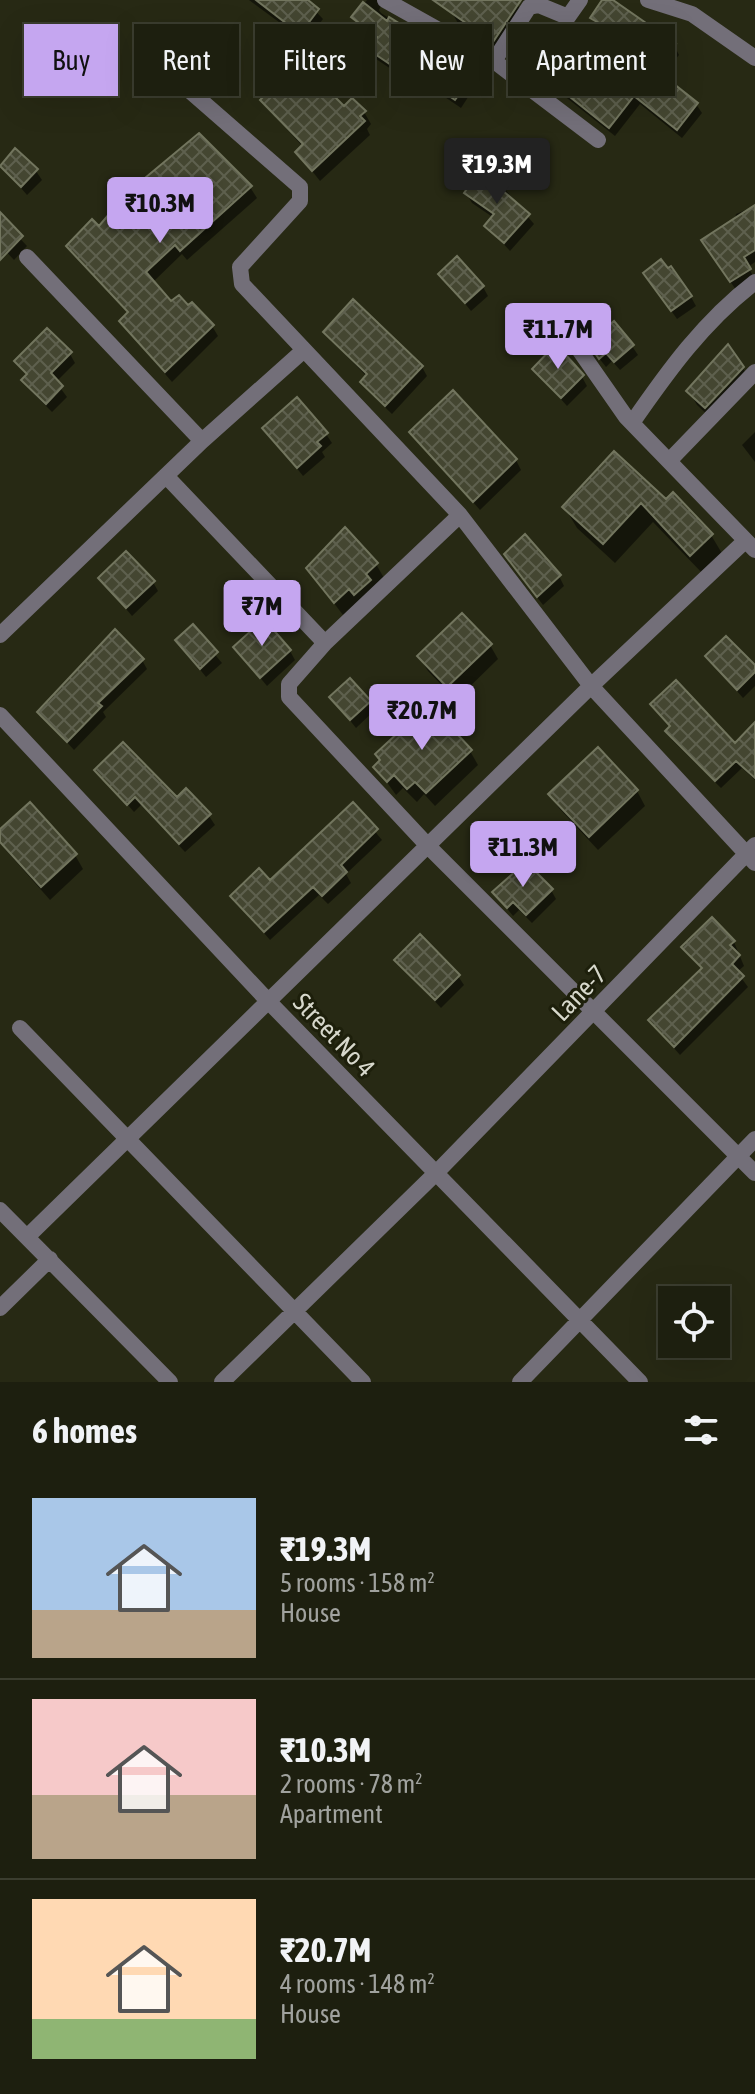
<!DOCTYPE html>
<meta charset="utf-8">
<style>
body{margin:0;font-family:"Asap Condensed",sans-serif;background:#2a2c1d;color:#f1f3f6;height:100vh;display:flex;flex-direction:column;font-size:30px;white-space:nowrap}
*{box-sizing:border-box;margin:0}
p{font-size:26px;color:#a0a29e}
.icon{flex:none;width:44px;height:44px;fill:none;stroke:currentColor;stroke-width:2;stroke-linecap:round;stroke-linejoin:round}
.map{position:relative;height:1382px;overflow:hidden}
.side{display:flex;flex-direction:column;background:#1d1f0f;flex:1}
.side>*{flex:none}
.guide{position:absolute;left:24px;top:24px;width:708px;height:72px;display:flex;gap:16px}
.buttons{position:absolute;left:658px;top:1286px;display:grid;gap:16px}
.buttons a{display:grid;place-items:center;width:72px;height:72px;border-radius:0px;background:#1d1f0f;box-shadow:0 8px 32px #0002,0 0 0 2px #3b3d2f;font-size:40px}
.price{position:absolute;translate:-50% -68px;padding:0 18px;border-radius:8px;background:#c5a6f0;color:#111;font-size:26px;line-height:52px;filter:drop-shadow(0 2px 4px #0008)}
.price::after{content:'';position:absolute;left:50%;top:48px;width:24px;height:18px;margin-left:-12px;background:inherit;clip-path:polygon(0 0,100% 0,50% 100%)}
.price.active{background:#222;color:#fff}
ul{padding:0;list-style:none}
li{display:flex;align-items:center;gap:24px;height:200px;padding:0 32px}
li+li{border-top:2px solid #3b3d2f}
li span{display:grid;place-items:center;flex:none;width:224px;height:160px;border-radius:0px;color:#555}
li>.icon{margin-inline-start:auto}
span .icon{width:96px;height:96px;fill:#fffc;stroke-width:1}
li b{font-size:34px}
h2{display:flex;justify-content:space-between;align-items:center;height:96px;padding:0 32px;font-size:34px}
.chip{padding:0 28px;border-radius:0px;background:#1d1f0f;box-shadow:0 8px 32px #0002,0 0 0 2px #3b3d2f;font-size:28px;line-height:72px}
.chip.active{background:#c5a6f0;color:#111}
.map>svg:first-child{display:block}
.shadow{fill:#0007}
.building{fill:url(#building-cross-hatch);stroke:#72755e;stroke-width:2}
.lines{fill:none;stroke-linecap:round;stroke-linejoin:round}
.street{stroke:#736f79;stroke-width:16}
.labels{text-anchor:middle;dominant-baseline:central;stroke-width:6;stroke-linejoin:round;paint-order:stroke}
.street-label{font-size:26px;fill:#d7d8cc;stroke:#1d1f0b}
</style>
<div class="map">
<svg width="755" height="1382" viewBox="0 0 755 1382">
<defs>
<pattern id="building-cross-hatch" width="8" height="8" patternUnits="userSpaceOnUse" patternTransform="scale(2)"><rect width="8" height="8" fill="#444631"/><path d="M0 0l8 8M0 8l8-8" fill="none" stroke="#5e604e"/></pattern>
</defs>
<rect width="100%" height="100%" fill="#272914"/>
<path class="shadow" d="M 249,0 L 305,0 L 323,19 L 306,42 Z
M 367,0 L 384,0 L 379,10 L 381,13 L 444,54 L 471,76 L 476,85 L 461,108 L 433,89 L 430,95 L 376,59 L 371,50 L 377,41 L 353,17 Z
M 458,0 L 512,0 L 517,4 L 526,18 L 502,55 L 459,25 L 451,11 Z
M 605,0 L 674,45 L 679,55 L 661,76 L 696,104 L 702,113 L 682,138 L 640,104 L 615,136 L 563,95 L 558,86 L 598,27 L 593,18 Z
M 262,101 L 364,112 L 371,124 L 367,129 L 370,135 L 320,181 L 297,152 L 303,147 Z
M 1,165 L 36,171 L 42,180 L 27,195 Z
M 250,187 L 257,198 L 187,260 L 182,254 L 152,283 L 171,304 L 212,326 L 218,336 L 172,382 L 128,331 L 122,321 L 129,315 L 99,279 L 99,229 Z
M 503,187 L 534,224 L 510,251 L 487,226 L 494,218 L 472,203 L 466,193 Z
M 755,206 L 755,262 L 748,267 L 755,279 L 736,290 L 709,250 L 734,222 L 736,214 Z
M 0,217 L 27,246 L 14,260 L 0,245 Z
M 441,274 L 483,287 L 488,296 L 471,311 Z
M 651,282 L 691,297 L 696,306 L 677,319 Z
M 325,333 L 422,367 L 427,376 L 392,414 L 368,391 L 362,382 L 367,377 Z
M 632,346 L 638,355 L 620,370 L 612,361 L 606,367 L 595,353 Z
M 70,354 L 75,363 L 56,382 L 67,397 L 52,412 L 29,389 L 24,380 L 28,376 L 17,361 Z
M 743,368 L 751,382 L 714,421 L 697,405 L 689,391 Z
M 534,369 L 582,377 L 587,386 L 567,406 Z
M 265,428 L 326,434 L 332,443 L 322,452 L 325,457 L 303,476 Z
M 411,432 L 516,460 L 521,470 L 480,510 Z
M 755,432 L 755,462 L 742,445 Z
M 614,454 L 666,502 L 711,535 L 723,555 L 703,574 L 653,522 L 615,563 L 577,528 L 565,508 Z
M 511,563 L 559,576 L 564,586 L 543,605 Z
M 376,564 L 384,578 L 343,615 L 308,569 Z
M 100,578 L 153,582 L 158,591 L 132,616 Z
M 192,627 L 222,663 L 206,677 L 177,641 Z
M 490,645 L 498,659 L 456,700 L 428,671 L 419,657 Z
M 235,647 L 290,651 L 295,660 L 267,686 Z
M 707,657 L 755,668 L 755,686 L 743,698 Z
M 142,660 L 147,669 L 103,712 L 106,717 L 74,750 L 39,712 Z
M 332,698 L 369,702 L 374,711 L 356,728 Z
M 652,704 L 735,746 L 755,734 L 755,780 L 742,768 L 721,788 L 672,740 L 668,732 L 671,728 Z
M 598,750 L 637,791 L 645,806 L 598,850 L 559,808 L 551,794 Z
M 470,751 L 478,765 L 435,806 L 424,794 L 417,802 L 403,788 L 396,795 L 376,767 Z
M 97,770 L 177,800 L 209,816 L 215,825 L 185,852 L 141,805 L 134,812 Z
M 353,805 L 382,840 L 346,874 L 351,883 L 328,904 L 319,895 L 270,940 L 232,896 L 270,883 Z
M 0,832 L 75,855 L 83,869 L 50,900 L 5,849 Z
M 551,890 L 556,899 L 532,923 L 519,910 L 513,916 L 494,892 Z
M 734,942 L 744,966 L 737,972 L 748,987 L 680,1055 L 650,1021 L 703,970 L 684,947 Z
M 397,960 L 458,976 L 464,985 L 441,1008 Z"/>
<path class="building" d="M 256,0 L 308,0 L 319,9 L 300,34 Z
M 433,0 L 521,0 L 493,42 Z
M 602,0 L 613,0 L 676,44 L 655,69 L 698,103 L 677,130 L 634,96 L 609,128 L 555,85 L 595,31 L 597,22 L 590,18 Z
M 363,2 L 387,21 L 389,17 L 445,52 L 444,55 L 473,75 L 455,100 L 428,82 L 425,88 L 369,50 L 377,37 L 351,17 Z
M 299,61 L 344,106 L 352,98 L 366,111 L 360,116 L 365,121 L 312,171 L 295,152 L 303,144 L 260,100 Z
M 199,133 L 252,186 L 180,251 L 175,245 L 146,272 L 171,301 L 179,295 L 188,305 L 192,302 L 214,325 L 165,372 L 119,321 L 128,312 L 66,246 L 92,219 L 99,226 L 127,193 Z
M 15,148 L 38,169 L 21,187 L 0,166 Z
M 481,169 L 505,185 L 502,190 L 530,214 L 504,243 L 484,226 L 494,214 L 464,193 Z
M 755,205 L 755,250 L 744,257 L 751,269 L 730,282 L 701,240 Z
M 0,212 L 23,236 L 0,260 Z
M 457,256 L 484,286 L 465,303 L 438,274 Z
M 661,259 L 668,268 L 671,266 L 692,296 L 671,311 L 643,273 Z
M 353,299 L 423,366 L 385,406 L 360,382 L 367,374 L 323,332 Z
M 614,321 L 634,345 L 614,362 L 606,353 L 599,359 L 588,343 Z
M 47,328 L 72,352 L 51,373 L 63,386 L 46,404 L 21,380 L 27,374 L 14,361 Z
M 556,344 L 584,375 L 561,398 L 532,369 Z
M 728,344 L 744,367 L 705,408 L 686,391 Z
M 453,390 L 517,459 L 473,502 L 409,432 Z
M 297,397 L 328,433 L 317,442 L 321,446 L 297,468 L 262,428 Z
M 614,451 L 666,499 L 673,492 L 713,534 L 690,556 L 641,503 L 603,544 L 562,507 Z
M 345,527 L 378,563 L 366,574 L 371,580 L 354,595 L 349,589 L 334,603 L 306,568 Z
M 525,534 L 561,575 L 537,597 L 504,554 Z
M 126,551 L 155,581 L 126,608 L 98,578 Z
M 462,613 L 492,644 L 447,687 L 417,656 Z
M 264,619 L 291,650 L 260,678 L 233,647 Z
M 193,624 L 218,652 L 200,669 L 175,640 Z
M 115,629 L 144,659 L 98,703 L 102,706 L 67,742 L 37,712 Z
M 726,636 L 755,665 L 755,672 L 737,690 L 705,656 Z
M 350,678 L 371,701 L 350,720 L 329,697 Z
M 676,680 L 735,743 L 755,722 L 755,778 L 736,761 L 715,781 L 665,731 L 670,726 L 650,704 Z
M 429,704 L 472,750 L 426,793 L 415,782 L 407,789 L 394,775 L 387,782 L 373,767 L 380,760 L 375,754 Z
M 123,742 L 177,797 L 186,788 L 211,814 L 179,844 L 135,797 L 127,805 L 94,770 Z
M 598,747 L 638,790 L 589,837 L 548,794 Z
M 30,802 L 77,854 L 41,887 L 0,842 L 0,829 Z
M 353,802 L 378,829 L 341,865 L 347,872 L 322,896 L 313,887 L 264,932 L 230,896 L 259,868 L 270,880 Z
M 526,862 L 553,889 L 526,915 L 513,902 L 507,908 L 492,892 Z
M 712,917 L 735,941 L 730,945 L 740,955 L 732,964 L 744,976 L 674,1047 L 648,1020 L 702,968 L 681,947 Z
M 420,934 L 460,975 L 435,1000 L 394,960 Z"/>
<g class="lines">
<path class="street" d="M 385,0 L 494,61
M 580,0 L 568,17 L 539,5 L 529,7 L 494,61 L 598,140
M 648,0 L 692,14 L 755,58
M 190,91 L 300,187 L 300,201 L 240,267 L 242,284 L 460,515 L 591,686 L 755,863
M 27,257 L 202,441
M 580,351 L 626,417 L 755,550
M 632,423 C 668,371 704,321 755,282
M 669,461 L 755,372
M 168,478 L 325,643 L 289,684 L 289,697 L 429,847 L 755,1173
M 0,635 L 202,441 L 304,350
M 325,643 L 460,515
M 0,715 L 269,1002 L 640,1382
M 20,1028 L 363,1382
M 0,1210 L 170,1382
M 27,1237 L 591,686 L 745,541
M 0,1308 L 50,1259
M 222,1382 L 436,1173 L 755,845
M 520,1382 L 755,1139"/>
</g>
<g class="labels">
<g class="street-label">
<text transform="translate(579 993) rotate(-46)">Lane-7</text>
<text transform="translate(334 1035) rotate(46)">Street No 4</text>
</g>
</g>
</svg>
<div class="buttons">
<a><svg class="icon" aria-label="locate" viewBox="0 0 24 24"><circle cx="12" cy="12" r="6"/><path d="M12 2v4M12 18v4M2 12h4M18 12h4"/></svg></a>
</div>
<b class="price active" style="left:497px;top:206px">₹19.3M</b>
<b class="price" style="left:160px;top:245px">₹10.3M</b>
<b class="price" style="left:558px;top:371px">₹11.7M</b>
<b class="price" style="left:262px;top:648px">₹7M</b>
<b class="price" style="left:422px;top:752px">₹20.7M</b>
<b class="price" style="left:523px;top:889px">₹11.3M</b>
<div class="guide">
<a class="chip active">Buy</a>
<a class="chip">Rent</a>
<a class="chip">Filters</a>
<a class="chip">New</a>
<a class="chip">Apartment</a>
</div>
</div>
<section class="side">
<h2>6 homes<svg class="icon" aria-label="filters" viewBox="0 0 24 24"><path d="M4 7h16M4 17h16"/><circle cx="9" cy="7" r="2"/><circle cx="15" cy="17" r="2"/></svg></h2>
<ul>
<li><span style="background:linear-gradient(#a9c7e8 70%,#b9a48a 0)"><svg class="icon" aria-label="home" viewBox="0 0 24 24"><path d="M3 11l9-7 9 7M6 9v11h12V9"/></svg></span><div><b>₹19.3M</b><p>5 rooms · 158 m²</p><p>House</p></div></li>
<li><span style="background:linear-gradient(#f6c9c9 60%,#b9a48a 0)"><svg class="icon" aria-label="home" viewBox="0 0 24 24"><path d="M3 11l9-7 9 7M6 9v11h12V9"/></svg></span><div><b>₹10.3M</b><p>2 rooms · 78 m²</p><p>Apartment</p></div></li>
<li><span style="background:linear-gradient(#ffd9b3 75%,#8fb573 0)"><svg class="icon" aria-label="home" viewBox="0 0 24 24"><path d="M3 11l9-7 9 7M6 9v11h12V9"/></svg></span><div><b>₹20.7M</b><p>4 rooms · 148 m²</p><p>House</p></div></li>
</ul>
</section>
